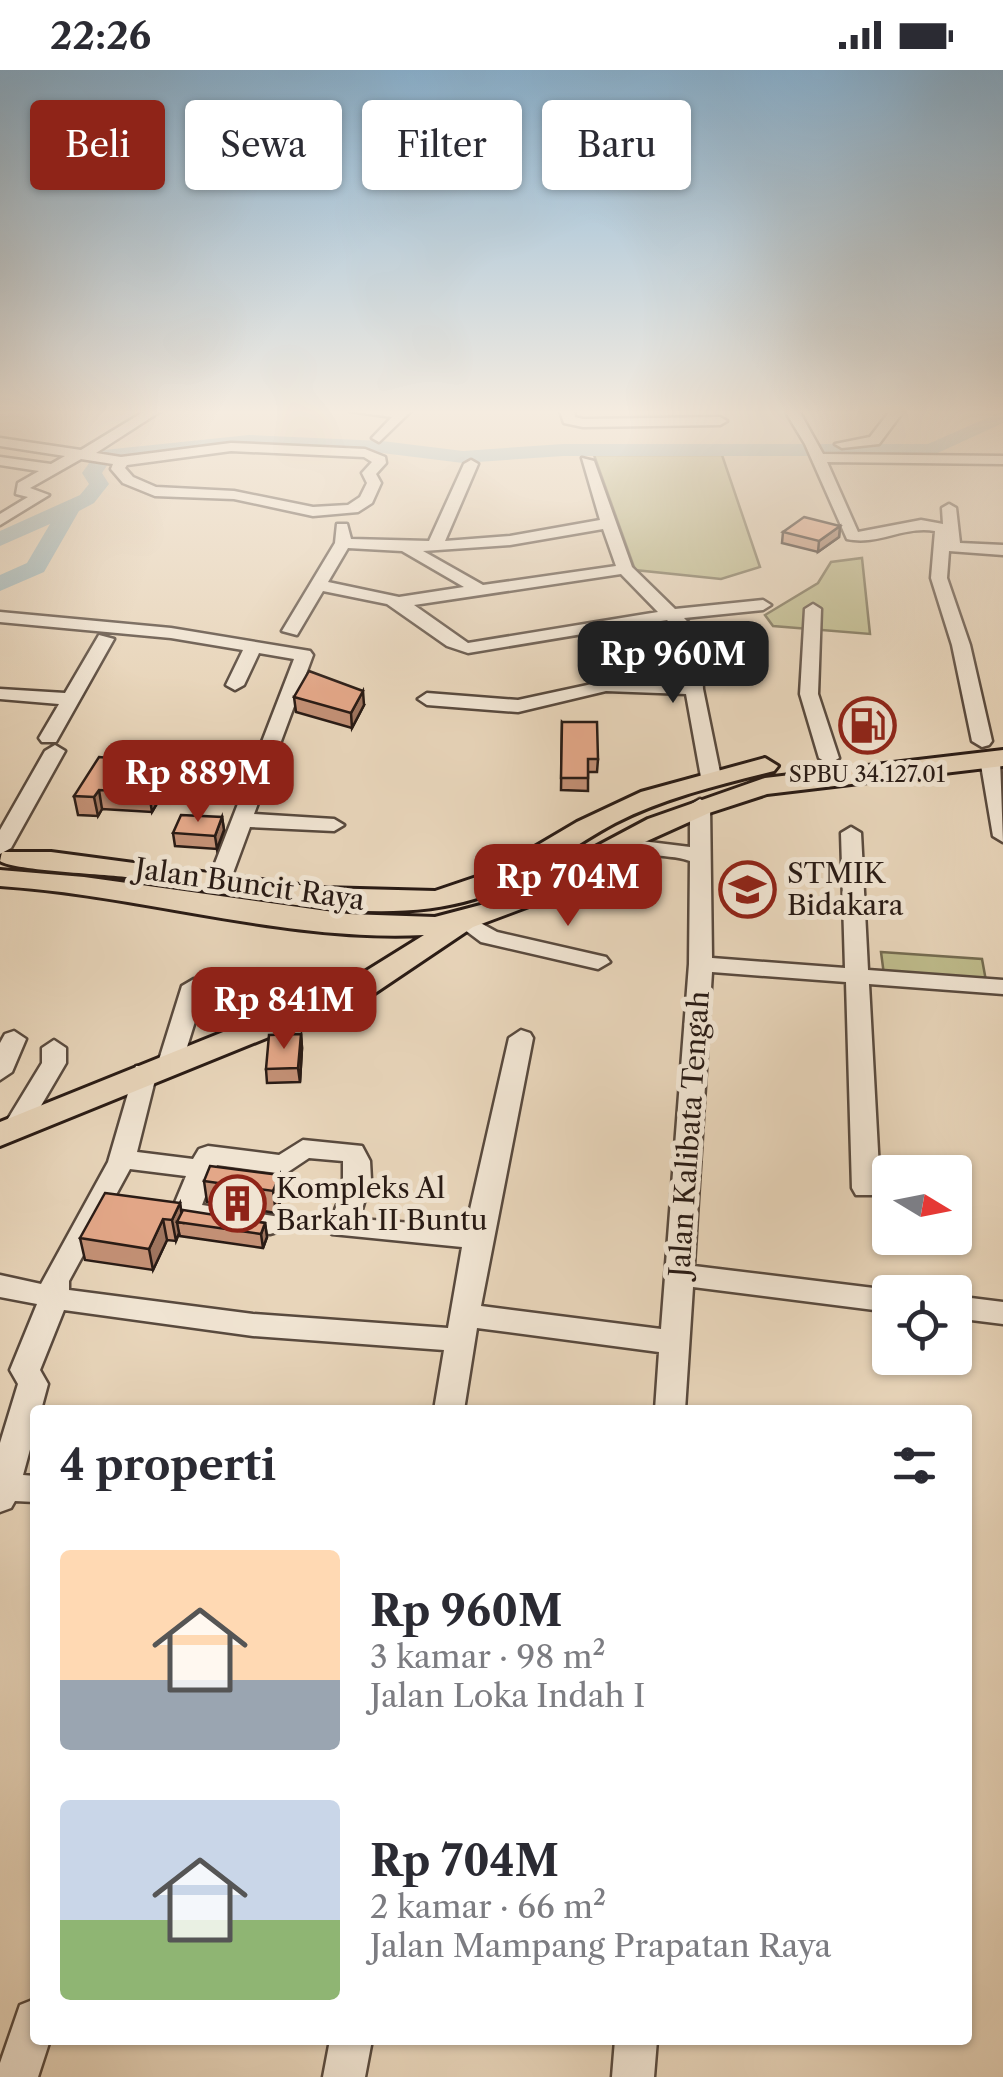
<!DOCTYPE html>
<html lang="id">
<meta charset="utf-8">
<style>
body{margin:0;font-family:"Libre Caslon Text",serif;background:#f7f7f7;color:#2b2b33;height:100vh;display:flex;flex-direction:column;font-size:38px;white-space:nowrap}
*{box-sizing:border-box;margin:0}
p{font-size:32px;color:#7c7c81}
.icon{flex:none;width:55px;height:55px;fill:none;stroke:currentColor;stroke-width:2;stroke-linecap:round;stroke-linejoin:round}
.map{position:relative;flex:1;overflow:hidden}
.details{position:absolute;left:30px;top:1335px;width:942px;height:640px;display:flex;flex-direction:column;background:#fff;border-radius:10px;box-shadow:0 2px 8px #0004}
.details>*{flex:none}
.banner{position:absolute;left:30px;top:30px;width:945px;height:90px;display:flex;gap:20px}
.needle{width:65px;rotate:100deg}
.controls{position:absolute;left:872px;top:1085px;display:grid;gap:20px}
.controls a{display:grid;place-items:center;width:100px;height:100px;border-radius:10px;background:#fff;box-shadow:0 2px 8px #0004;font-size:50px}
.price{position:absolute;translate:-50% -85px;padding:0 22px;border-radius:20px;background:#8f2418;color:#fff;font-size:32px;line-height:65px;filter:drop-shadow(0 2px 5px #0008)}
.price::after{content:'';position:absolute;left:50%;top:60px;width:30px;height:22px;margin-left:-15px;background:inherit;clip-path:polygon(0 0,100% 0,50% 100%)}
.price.active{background:#222;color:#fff}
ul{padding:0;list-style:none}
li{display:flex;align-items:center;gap:30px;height:250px;padding:0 30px}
li span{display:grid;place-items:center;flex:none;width:280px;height:200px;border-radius:10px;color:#555}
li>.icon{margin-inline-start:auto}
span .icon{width:120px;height:120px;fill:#fffc;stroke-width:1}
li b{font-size:42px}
h2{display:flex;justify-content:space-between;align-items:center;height:120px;padding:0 30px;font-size:42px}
.chip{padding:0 35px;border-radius:10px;background:#fff;box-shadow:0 2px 8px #0004;font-size:35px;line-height:90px}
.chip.active{background:#8f2418;color:#fff}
.status{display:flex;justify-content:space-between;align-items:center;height:70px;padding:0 50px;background:#fff;direction:ltr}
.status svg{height:28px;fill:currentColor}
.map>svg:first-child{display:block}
.green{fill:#bebb8b;stroke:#746b50;stroke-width:2.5}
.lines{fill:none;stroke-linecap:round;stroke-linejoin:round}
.river{fill:#9bb6ba;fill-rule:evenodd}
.minor-casing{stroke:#594a3e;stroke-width:5}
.major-casing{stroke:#291b15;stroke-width:6}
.minor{fill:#f0e4d2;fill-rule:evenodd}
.major{fill:#e8d5ba;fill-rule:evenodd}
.wall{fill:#c39075;stroke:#291b15;stroke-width:2.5}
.shaded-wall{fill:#9f755f;stroke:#291b15;stroke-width:2.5}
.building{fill:#e3a788;stroke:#291b15;stroke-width:2.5}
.labels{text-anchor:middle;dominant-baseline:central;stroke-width:10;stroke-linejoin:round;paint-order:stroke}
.far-poi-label{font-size:22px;fill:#291b15;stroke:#f0e4d2}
.poi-label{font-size:28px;fill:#291b15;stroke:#f0e4d2;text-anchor:start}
.street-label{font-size:28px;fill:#291b15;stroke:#f0e4d2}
</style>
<div class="status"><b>22:26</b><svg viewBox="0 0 49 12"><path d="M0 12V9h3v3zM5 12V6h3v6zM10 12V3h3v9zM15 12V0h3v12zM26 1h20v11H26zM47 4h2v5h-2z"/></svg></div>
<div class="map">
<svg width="1003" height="2007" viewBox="0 0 1003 2007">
<rect width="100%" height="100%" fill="#e8d5ba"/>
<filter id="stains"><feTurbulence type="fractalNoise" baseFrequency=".002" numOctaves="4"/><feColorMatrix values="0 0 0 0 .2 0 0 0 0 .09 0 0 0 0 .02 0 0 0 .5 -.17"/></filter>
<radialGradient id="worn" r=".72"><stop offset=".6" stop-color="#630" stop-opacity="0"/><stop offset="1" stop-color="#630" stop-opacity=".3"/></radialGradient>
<path class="green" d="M 594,385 L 722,385 L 760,497 L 721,509 L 635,500 Z
M 862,488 L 870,564 L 773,556 L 765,545 L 818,513 L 831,492 Z
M 881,882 L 982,889 L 986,911 L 884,905 Z"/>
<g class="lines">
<path class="river" d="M 1003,341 L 1003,353 L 931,386 L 563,386 L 463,393 L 382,383 L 249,377 L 110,391 L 102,403 L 109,414 L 94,433 L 79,441 L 44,502 L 0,521 L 0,505 L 27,493 L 50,454 L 0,476 L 0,461 L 80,425 L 89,414 L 82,403 L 97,382 L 104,380 L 249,365 L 382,371 L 463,381 L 563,374 L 928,374 Z"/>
<defs>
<path id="minor" d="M 145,341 L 161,341 L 96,383 L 121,387 L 231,373 L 365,379 L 385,387 L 386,393 L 376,404 L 381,413 L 372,433 L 358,442 L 313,446 L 234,429 L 155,426 L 123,413 L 111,399 L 113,394 L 81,389 L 30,418 L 49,425 L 0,455 L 0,444 L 28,427 L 16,424 L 18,413 L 39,401 L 0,395 L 0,387 L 51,394 L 65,386 L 0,376 L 0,368 L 81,380 ZM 231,381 L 364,387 L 372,392 L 362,403 L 367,413 L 360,427 L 348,435 L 313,437 L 234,421 L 156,417 L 133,407 L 125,398 L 127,395 Z
M 349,341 L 411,341 L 379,372 L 372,368 L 392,347 Z
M 560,341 L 574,341 L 575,347 L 583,349 L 720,347 L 727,351 L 720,355 L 583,357 L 564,353 Z
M 785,341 L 799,341 L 823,384 L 1003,386 L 1003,394 L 827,392 L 858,462 L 921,450 L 943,454 L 942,438 L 949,434 L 956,438 L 960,473 L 1003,475 L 1003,485 L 949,481 L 947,508 L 970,575 L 992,671 L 989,675 L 982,677 L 972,671 L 952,575 L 931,508 L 935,461 C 905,455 878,476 847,469 L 805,374 Z
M 890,341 L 902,343 L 879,374 L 842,378 L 835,374 L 870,367 Z
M 582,388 L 594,391 L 632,497 L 675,539 L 763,530 L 771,535 L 763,540 L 684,548 L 700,565 L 703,619 L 721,707 L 718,711 L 711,713 L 701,707 L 686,624 L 606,621 L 518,642 L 427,635 L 418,629 L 427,623 L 518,630 L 606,611 L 685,613 L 682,566 L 667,550 L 468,583 L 447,576 L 387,534 L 323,521 L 297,565 L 282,561 L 335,473 L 337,454 L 347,454 L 351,469 L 429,471 L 464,394 L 471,390 L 478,394 L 445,471 L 510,466 L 600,450 ZM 603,459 L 616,496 L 483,515 L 423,481 L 510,475 ZM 348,478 L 402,481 L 464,517 L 399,527 L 328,512 ZM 621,504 L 658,542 L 468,573 L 414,535 Z
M 813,534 L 821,539 L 818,624 L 839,688 L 829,694 L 819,688 L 800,624 L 805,539 Z
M 0,542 L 171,558 L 310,581 L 313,585 L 254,744 L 334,749 L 344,755 L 334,761 L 250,757 L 229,814 L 226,819 L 210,819 L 207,814 L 294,589 L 259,583 L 244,615 L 235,620 L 226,615 L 243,580 L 171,568 L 0,552 Z
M 99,565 L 114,569 L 56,672 L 42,672 L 39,668 L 59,634 L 0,629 L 0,619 L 65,623 Z
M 55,675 L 65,681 L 11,778 L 0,784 L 0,760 L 45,681 Z
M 990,683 L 1000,689 L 1003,772 L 993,766 L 980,689 Z
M 700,729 L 710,735 L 712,888 L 845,898 L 841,763 L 851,757 L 861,763 L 868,900 L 1003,910 L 1003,924 L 869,914 L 880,1118 L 876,1125 L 856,1125 L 852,1118 L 846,912 L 712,902 L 694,1196 L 890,1220 L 898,1222 L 890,1222 L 890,1242 L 693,1217 L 685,1340 L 655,1340 L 659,1282 L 477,1258 L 464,1340 L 434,1340 L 444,1280 L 253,1266 L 64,1240 L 40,1300 L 48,1314 L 41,1340 L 35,1340 L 35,1361 L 23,1405 L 35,1406 L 35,1432 L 15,1431 L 11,1438 L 0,1442 L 0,1373 L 18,1314 L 10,1300 L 37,1234 L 0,1227 L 0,1205 L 41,1214 L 108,1092 L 136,996 L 154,996 L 157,1002 L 137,1082 L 193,1089 L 199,1079 L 208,1076 L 279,1085 L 303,1070 L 362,1076 L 370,1091 L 371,1110 L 359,1149 L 466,1157 L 509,968 L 521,960 L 530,963 L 533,968 L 481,1236 L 661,1259 L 689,894 L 690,791 C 666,782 625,789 607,774 L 617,768 L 690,777 L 690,735 ZM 309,1088 L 343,1091 L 343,1120 L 328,1157 L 332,1164 L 462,1177 L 448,1258 L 253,1244 L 69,1220 L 69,1211 L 130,1099 L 186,1106 L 171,1142 L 175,1149 L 270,1164 L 280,1161 L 284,1154 L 280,1147 L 202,1135 L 217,1095 L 285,1104 Z
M 464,844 L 497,862 L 606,887 L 610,892 L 598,899 L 481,872 L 453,851 Z
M 194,909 L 206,916 L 182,993 L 179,999 L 161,999 L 158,993 L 182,916 Z
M 14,961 L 26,969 L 12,1002 L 0,1010 L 0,973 L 5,964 Z
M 54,970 L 66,978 L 66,993 L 25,1063 L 7,1063 L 3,1057 L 42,993 L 42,978 Z
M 955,1226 L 1003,1232 L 1003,1254 L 955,1248 Z
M 35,1929 L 35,1970 L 50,1970 L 38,2007 L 0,2007 L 0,1993 L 20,1935 Z
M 330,1970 L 372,1970 L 365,2007 L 323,2007 Z
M 615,1970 L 657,1970 L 654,2007 L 612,2007 Z"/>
<path id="major" d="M 1003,680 L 1003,696 L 767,724 L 709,743 L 627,780 L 529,836 L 473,857 L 372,925 L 0,1076 L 0,1052 L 350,911 L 424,865 C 283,872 141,825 0,816 L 0,800 L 84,807 L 348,844 L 435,847 L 492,832 L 648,749 L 765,708 Z
M 765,688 L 778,696 L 774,701 C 719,715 666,727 615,753 C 568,778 526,814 474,829 C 372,860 239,824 135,808 C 108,804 15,801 0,791 L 2,782 L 51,782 L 322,818 L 435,821 L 494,801 L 577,752 L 641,722 Z"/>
</defs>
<use href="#minor" class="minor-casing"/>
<use href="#major" class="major-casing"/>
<use href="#minor" class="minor"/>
<use href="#major" class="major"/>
</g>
<path class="wall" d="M 840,456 L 839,467 L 818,482 L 782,473 L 783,462 Z
M 294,627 L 364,635 L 352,658 L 296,642 Z
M 562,652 L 598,689 L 597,702 L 588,702 L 588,721 L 561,720 Z
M 121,689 L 122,696 L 166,718 L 152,742 L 102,739 L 98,746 L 78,745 L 74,726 Z
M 222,747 L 224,760 L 217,779 L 175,776 L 173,763 Z
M 301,964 L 302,978 L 300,1012 L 267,1013 L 266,999 Z
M 280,1105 L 282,1126 L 276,1143 L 207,1132 L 204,1111 Z
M 180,1133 L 181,1144 L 265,1153 L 267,1167 L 263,1178 L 180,1166 L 179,1163 L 176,1171 L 167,1170 L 153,1200 L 85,1190 L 80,1168 Z"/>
<path class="shaded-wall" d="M 840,456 L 839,467 L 818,482 L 819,471 Z
M 363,621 L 364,635 L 352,658 L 351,643 Z
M 163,699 L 166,718 L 152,742 L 149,723 Z
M 99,720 L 102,739 L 98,746 L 94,727 Z
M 222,747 L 224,760 L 217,779 L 215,766 Z
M 301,964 L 302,978 L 300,1012 L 298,998 Z
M 280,1105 L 282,1126 L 276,1143 L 273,1121 Z
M 180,1133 L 183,1153 L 177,1152 L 179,1163 L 176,1171 L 172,1150 Z
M 163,1149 L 167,1170 L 153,1200 L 149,1179 Z
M 265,1153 L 267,1167 L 263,1178 L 261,1164 Z"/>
<path class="building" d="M 804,447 L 840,456 L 819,471 L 783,462 Z
M 309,601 L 363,621 L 351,643 L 294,627 Z
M 562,652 L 597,652 L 598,689 L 588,689 L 588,708 L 561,708 Z
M 99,687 L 121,689 L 117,695 L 163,699 L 149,723 L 99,720 L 94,727 L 74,726 Z
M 181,745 L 222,747 L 215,766 L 173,763 Z
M 301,964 L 298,998 L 266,999 L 269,965 Z
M 210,1096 L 280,1105 L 273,1121 L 204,1111 Z
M 105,1123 L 180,1133 L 172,1150 L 163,1149 L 149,1179 L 80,1168 Z
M 183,1140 L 265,1153 L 261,1164 L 177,1152 Z"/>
<linearGradient id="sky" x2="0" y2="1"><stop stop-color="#89b5d6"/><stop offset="0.55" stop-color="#f5ece0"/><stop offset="1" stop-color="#f5ece0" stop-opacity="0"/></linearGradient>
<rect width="1003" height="622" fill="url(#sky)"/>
<defs>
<symbol id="fuel-ring" viewBox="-11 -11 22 22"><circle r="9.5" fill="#f0e4d2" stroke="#8f2418" stroke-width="1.5"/><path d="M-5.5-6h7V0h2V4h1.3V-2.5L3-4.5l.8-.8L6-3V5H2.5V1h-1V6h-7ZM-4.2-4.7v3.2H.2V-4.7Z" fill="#8f2418"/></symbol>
<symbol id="university-ring" viewBox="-11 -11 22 22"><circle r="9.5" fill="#f0e4d2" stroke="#8f2418" stroke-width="1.5"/><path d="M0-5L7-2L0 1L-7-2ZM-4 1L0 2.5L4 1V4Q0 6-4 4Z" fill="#8f2418"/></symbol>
<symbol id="building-ring" viewBox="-11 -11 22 22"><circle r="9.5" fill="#f0e4d2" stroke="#8f2418" stroke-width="1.5"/><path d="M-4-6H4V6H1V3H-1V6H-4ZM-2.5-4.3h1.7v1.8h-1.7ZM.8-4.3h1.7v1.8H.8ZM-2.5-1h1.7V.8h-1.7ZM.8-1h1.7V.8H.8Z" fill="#8f2418"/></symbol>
</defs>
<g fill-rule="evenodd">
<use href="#fuel-ring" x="836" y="624" width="63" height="63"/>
<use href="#university-ring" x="716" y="788" width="63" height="63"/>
<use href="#building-ring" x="206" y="1102" width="63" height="63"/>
</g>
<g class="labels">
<g class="far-poi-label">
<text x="867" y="704">SPBU 34.127.01</text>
</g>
<g class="poi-label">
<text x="787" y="803">STMIK<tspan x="787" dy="32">Bidakara</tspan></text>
<text x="276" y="1118">Kompleks Al<tspan x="276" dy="32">Barkah II Buntu</tspan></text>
</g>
<g class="street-label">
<text transform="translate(250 814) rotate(8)">Jalan Buncit Raya</text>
<text transform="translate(689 1064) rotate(-86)">Jalan Kalibata Tengah</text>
</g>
</g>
<rect width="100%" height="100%" filter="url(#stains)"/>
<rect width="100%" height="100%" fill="url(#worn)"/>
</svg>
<div class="controls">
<a><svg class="needle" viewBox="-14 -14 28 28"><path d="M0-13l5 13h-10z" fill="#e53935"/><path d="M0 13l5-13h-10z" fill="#7c7c81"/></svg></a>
<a><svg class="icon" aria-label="locate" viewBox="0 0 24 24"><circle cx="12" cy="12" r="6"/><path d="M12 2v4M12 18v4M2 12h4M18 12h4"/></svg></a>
</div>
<b class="price active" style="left:673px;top:636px">Rp 960M</b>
<b class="price" style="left:198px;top:755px">Rp 889M</b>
<b class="price" style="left:568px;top:859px">Rp 704M</b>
<b class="price" style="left:284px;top:982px">Rp 841M</b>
<div class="banner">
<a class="chip active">Beli</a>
<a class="chip">Sewa</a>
<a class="chip">Filter</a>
<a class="chip">Baru</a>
</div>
<section class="details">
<h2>4 properti<svg class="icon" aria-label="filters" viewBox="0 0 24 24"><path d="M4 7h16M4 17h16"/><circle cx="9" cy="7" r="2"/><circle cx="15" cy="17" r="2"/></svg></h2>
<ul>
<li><span style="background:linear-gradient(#ffd9b3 65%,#9aa5b1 0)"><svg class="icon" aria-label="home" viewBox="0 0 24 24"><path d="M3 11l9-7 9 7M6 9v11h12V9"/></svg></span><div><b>Rp 960M</b><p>3 kamar · 98 m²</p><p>Jalan Loka Indah I</p></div></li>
<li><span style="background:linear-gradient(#c9d6e8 60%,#8fb573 0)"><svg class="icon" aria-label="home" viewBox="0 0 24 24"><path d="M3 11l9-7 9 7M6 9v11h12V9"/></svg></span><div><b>Rp 704M</b><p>2 kamar · 66 m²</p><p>Jalan Mampang Prapatan Raya</p></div></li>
</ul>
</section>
</div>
